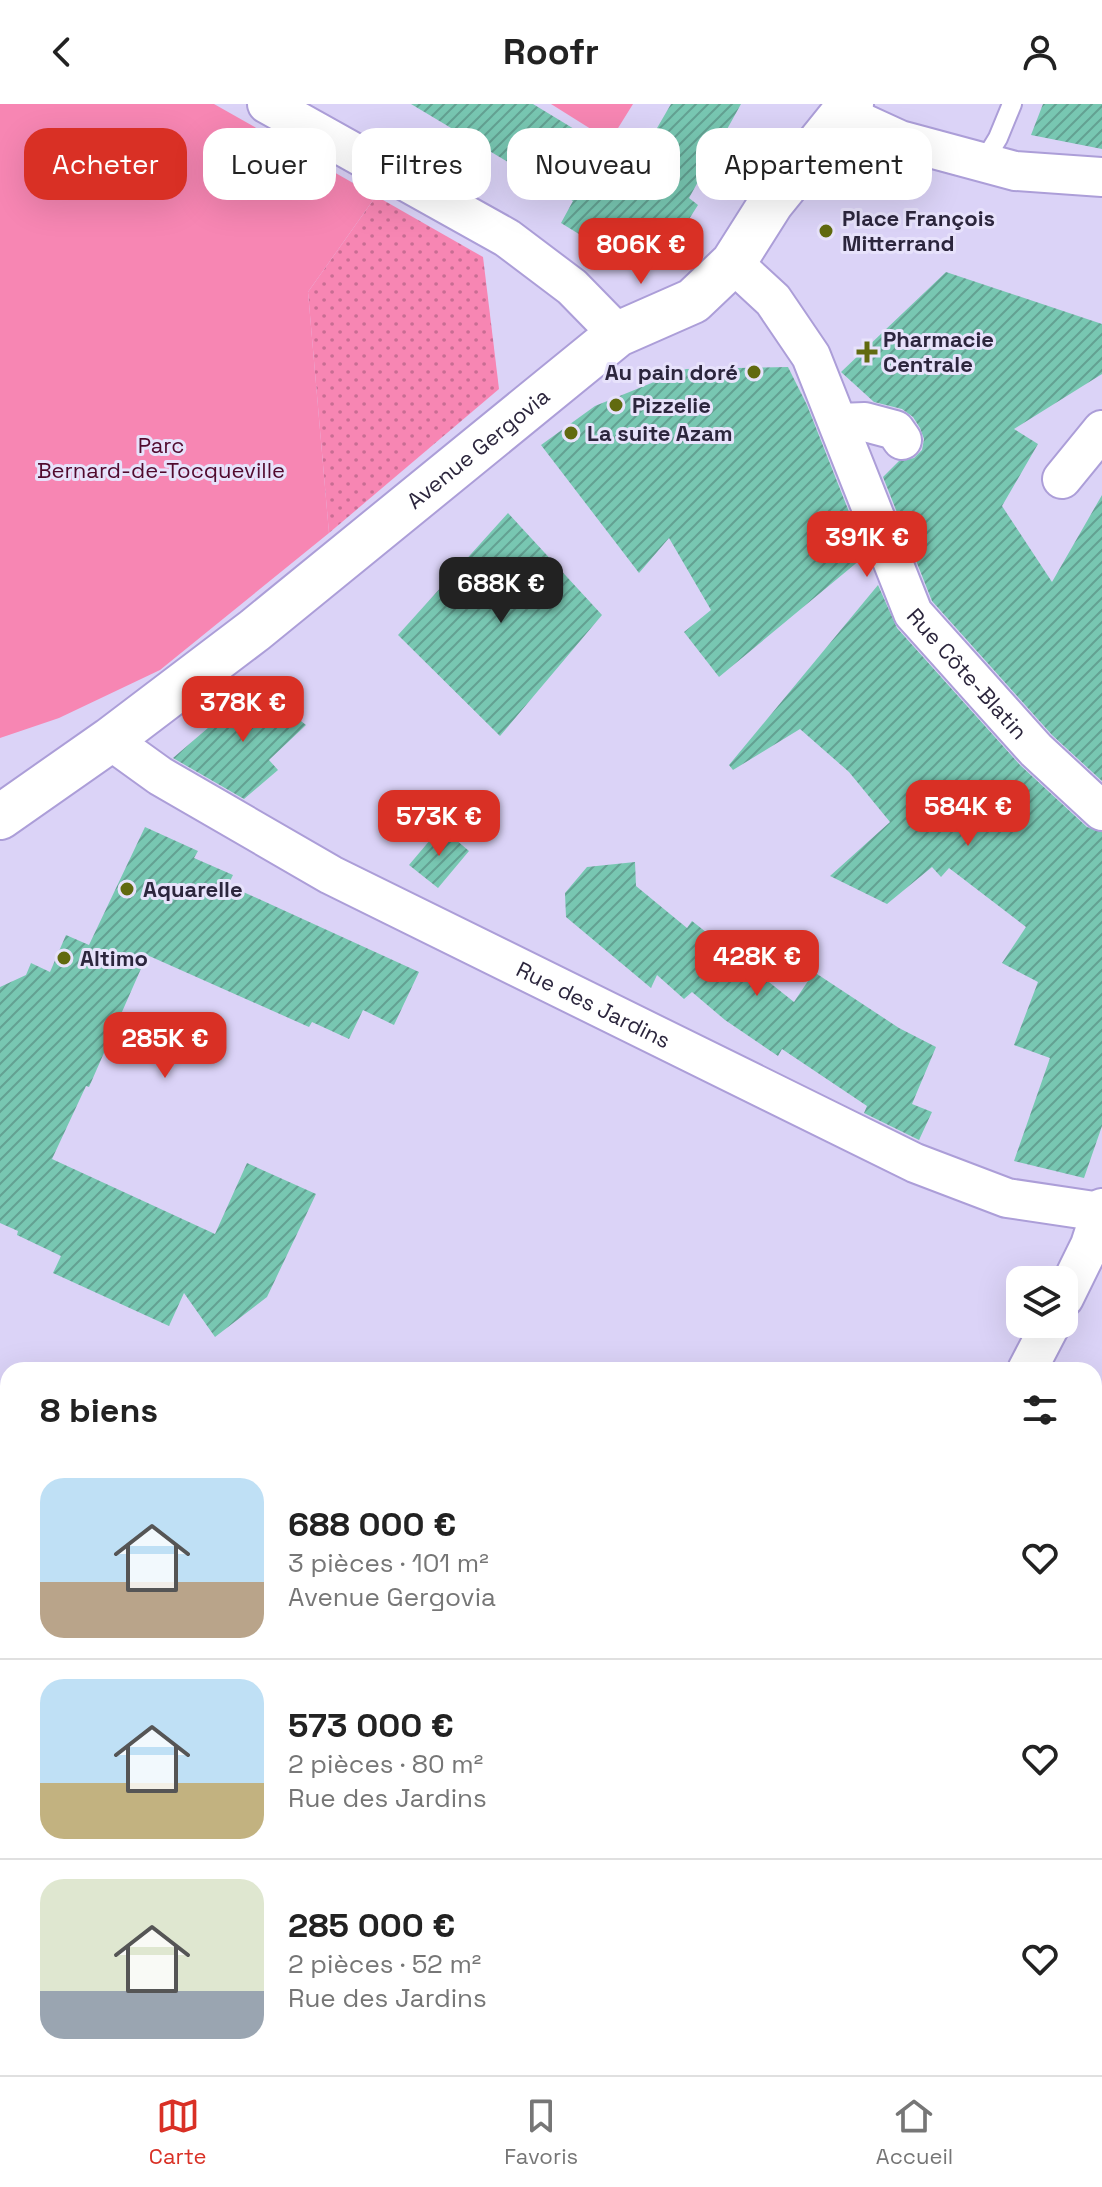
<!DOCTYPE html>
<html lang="fr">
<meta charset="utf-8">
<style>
body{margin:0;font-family:"Space Grotesk",sans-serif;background:#f2f2f2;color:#222;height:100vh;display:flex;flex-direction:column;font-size:30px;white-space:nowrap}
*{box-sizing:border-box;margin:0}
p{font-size:26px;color:#767676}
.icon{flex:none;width:44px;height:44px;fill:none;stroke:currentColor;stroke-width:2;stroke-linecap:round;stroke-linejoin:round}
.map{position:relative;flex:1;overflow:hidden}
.drawer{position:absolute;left:0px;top:1258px;width:1102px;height:714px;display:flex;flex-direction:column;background:#fff;border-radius:24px 24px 0 0;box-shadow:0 8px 32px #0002}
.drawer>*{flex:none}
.guide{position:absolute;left:24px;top:24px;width:1054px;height:72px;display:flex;gap:16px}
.controls{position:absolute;left:1006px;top:1162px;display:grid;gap:16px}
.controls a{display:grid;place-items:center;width:72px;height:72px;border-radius:16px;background:#fff;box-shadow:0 8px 32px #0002;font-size:40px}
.price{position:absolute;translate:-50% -68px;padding:0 18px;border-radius:16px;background:#d93025;color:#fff;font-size:26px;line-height:52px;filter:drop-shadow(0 2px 4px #0008)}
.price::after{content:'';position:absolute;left:50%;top:48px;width:24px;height:18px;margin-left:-12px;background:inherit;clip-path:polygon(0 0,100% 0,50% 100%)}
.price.active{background:#222;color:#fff}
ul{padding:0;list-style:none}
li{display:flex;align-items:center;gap:24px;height:200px;padding:0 40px}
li+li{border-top:2px solid #e0e0e0}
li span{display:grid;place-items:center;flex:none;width:224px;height:160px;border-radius:24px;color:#555}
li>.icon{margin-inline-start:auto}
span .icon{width:96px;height:96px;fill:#fffc;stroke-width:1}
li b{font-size:34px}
h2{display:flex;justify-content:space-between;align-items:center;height:96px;padding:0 40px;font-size:34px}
.tag{padding:0 28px;border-radius:24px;background:#fff;box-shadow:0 8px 32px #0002;font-size:28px;line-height:72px}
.tag.active{background:#d93025;color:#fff}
header{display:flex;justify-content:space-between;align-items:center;height:104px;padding:0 40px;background:#fff;font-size:36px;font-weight:700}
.tabs{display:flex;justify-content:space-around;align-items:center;height:112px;border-top:2px solid #e0e0e0;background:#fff;font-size:22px;color:#767676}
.tabs a{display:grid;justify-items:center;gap:4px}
.tabs .active{color:#d93025}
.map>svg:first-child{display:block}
.grass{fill:url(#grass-dots)}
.cemetery{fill:url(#cemetery-stones)}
.park{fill:#f786b3}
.building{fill:url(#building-hatch)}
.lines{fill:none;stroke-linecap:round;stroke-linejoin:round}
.service-casing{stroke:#ac9ed8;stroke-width:22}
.minor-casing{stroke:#ac9ed8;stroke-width:42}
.secondary-casing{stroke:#ac9ed8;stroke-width:48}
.service{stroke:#fff;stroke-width:18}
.minor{stroke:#fff;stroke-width:38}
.secondary{stroke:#fff;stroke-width:44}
.poi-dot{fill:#616a0f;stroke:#e7e2fb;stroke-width:3}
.labels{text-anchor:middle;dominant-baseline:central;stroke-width:6;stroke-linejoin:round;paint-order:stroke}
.poi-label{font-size:22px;font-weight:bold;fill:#2c263d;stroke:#e7e2fb;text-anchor:start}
.park-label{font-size:22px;fill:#510a2e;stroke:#e7e2fb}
.street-label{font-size:22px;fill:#2c263d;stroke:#e7e2fb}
</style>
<header><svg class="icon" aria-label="back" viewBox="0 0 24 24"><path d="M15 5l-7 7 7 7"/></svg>Roofr<svg class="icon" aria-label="person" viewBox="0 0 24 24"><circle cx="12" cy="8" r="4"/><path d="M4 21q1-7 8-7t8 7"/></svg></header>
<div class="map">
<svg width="1102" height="1971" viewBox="0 0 1102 1971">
<defs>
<pattern id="grass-dots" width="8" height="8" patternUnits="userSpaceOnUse" patternTransform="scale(2)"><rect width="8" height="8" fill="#f786b3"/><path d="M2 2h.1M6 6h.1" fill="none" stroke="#c86d93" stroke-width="1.8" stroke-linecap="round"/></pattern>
<pattern id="cemetery-stones" width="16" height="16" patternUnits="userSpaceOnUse" patternTransform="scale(2)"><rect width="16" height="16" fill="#f786b3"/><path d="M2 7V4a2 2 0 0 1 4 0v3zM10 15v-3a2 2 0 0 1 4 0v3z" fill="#c86d93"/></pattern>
<pattern id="building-hatch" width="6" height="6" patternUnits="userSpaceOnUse" patternTransform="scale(2)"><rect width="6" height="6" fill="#78c7b2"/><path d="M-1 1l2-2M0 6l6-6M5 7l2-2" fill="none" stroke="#63a192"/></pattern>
</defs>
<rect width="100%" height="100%" fill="#dbd3f7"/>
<path class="grass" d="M 376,92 L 483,153 L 499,285 L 329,429 L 308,188 Z"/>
<path class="cemetery" d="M 263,1964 L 730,1964 L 728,1971 L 263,1971 Z"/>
<path class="park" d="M 0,0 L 214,0 L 376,92 L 308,188 L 329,429 L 160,566 L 59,614 L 0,634 Z
M 551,0 L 633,0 L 610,37 Z"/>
<path class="building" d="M 411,0 L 533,0 L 635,62 L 671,0 L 741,0 L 689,94 L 698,101 L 665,153 L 626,129 L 613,151 L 561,119 L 573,97 Z
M 1043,0 L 1102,0 L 1102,45 L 1031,31 Z
M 946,168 L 1102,220 L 1102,270 L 1014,325 L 1038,340 L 1002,402 L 1052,478 L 1102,391 L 1102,677 L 1052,631 L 932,497 L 883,373 L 899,357 L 914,354 L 922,346 L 924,335 L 920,324 L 913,313 L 902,305 L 874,298 L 841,268 Z
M 788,263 L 807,301 L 866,451 L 719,573 L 684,528 L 711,506 L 669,434 L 639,469 L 541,341 L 595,302 L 686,265 Z
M 508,409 L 602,511 L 500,632 L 398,531 Z
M 878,481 L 897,524 L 1020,661 L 1087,723 L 1102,728 L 1102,1022 L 1084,1074 L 1014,1057 L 1050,954 L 1014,941 L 1038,878 L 1002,859 L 1026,823 L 949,764 L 941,773 L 932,763 L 887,800 L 830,772 L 890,718 L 849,668 L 800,625 L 733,666 L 729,661 Z
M 257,582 L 306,621 L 269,656 L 278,666 L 244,695 L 173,654 Z
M 145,723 L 198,747 L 194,754 L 233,771 L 228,781 L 419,868 L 394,921 L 363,906 L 349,935 L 312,918 L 309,923 L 147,851 L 89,983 L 86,982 L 52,1055 L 215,1130 L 247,1059 L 316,1090 L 267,1193 L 215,1233 L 184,1189 L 169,1222 L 53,1169 L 61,1152 L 17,1131 L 18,1127 L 0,1119 L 0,883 L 26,871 L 31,859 L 50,868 L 66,831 L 89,841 Z
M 441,723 L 469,747 L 438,784 L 409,761 Z
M 635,758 L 636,782 L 687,824 L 692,817 L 794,898 L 814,868 L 899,924 L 936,943 L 912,1000 L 932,1008 L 919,1036 L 864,1009 L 867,1002 L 782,945 L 778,952 L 725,916 L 692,888 L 684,895 L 657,871 L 651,884 L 566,813 L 565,789 L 587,763 Z"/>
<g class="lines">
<defs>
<path id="service" d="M 984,57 L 998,34 L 1012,0"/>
<g id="minor">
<path d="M 267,0 L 507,134 L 572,183 L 618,230"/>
<path d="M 843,10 L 900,36 L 1015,67 L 1102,73"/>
<path id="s1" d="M 733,159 L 773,196 L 811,252 L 913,509 L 1036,646 L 1102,707"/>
<path d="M 839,319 L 865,318 L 895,326 L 902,336"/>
<path d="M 1062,375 L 1102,326"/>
<path id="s2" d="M 110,636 L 160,672 L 331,771 L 915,1059 L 1007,1094 L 1101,1108"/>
<path d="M 1064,1194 L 1090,1141 L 1102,1104"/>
<path d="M 1027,1266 L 1051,1220"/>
<path d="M 95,1971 L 99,1964"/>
<path d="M 747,1971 L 748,1964"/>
</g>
<g id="secondary">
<path id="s3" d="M 0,713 L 110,636 L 255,526 L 618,230 L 693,197 L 733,159 L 771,99 L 851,0"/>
</g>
</defs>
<use href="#service" class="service-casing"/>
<use href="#minor" class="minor-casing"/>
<use href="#secondary" class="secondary-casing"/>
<use href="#service" class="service"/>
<use href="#minor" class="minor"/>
<use href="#secondary" class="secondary"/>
</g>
<g class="poi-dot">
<circle cx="826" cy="127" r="8"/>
<path d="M863 236h8v8h8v8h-8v8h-8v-8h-8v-8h8z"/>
<circle cx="754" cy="268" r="8"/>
<circle cx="616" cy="301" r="8"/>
<circle cx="571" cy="329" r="8"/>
<circle cx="127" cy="785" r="8"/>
<circle cx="64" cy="854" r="8"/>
</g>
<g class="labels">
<g class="poi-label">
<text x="842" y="114">Place François<tspan x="842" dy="25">Mitterrand</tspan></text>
<text x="883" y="235">Pharmacie<tspan x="883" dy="25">Centrale</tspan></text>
<text x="738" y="268" text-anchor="end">Au pain doré</text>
<text x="632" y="301">Pizzelie</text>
<text x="587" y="329">La suite Azam</text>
<text x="143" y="785">Aquarelle</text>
<text x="80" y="854">Altimo</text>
</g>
<g class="park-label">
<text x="161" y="341">Parc<tspan x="161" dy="25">Bernard-de-Tocqueville</tspan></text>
</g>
<g class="street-label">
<text stroke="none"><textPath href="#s3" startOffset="604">Avenue Gergovia</textPath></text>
<text stroke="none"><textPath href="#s1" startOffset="480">Rue Côte-Blatin</textPath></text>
<text stroke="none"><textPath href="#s2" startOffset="552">Rue des Jardins</textPath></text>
</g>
</g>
</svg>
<div class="controls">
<a><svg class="icon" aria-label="layers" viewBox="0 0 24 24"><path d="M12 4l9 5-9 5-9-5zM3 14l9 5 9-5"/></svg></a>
</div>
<b class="price" style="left:641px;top:182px">806K €</b>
<b class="price" style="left:867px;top:475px">391K €</b>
<b class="price active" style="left:501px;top:521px">688K €</b>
<b class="price" style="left:243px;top:640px">378K €</b>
<b class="price" style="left:968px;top:744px">584K €</b>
<b class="price" style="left:439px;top:754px">573K €</b>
<b class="price" style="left:757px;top:894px">428K €</b>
<b class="price" style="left:165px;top:976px">285K €</b>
<div class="guide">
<a class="tag active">Acheter</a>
<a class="tag">Louer</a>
<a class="tag">Filtres</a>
<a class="tag">Nouveau</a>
<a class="tag">Appartement</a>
</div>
<section class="drawer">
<h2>8 biens<svg class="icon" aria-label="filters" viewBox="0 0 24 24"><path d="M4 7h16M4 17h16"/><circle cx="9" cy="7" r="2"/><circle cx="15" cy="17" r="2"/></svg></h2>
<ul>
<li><span style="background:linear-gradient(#bfe0f5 65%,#b9a48a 0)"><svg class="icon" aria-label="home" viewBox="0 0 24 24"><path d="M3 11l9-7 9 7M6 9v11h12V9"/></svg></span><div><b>688 000 €</b><p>3 pièces · 101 m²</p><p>Avenue Gergovia</p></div><svg class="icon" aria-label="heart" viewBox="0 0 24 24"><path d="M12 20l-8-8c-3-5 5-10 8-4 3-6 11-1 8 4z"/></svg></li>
<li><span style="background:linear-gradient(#bfe0f5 65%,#c2b280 0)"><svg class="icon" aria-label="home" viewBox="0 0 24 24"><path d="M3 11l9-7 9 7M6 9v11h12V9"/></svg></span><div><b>573 000 €</b><p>2 pièces · 80 m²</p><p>Rue des Jardins</p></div><svg class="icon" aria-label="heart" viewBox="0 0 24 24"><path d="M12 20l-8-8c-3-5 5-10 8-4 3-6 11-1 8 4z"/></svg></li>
<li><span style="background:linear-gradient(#dfe7d0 70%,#9aa5b1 0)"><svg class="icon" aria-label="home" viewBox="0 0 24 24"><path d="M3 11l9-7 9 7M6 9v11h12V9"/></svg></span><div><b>285 000 €</b><p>2 pièces · 52 m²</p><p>Rue des Jardins</p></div><svg class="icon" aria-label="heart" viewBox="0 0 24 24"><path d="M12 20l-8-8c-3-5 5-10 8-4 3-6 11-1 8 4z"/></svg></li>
</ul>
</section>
</div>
<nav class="tabs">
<a class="active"><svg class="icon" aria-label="map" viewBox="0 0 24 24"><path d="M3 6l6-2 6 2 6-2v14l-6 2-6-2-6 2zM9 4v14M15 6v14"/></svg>Carte</a>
<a><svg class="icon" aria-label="saved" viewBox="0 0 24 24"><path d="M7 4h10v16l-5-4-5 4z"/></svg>Favoris</a>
<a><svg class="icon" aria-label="home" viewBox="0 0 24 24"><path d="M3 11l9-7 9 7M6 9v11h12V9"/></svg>Accueil</a>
</nav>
